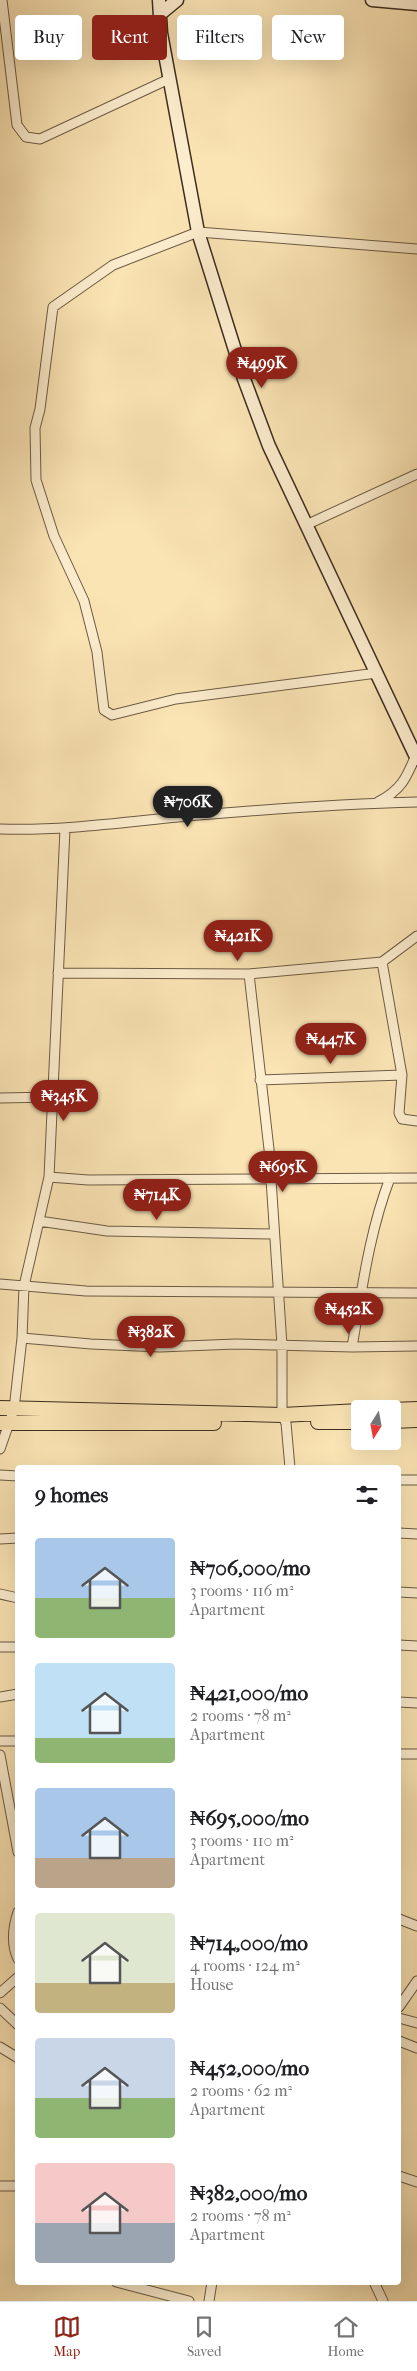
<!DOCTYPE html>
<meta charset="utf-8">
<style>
body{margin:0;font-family:"IM FELL French Canon",serif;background:#f2f2f2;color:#202124;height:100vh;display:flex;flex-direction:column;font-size:19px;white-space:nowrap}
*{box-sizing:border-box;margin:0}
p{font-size:16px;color:#757577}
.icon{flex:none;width:28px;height:28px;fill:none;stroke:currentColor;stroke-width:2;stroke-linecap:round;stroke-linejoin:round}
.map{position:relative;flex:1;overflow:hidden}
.drawer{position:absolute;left:15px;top:1465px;width:386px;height:820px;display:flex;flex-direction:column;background:#fff;border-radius:5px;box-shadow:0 5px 20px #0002}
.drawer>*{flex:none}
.top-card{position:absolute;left:15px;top:15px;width:388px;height:45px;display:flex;gap:10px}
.needle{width:32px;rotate:191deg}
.fabs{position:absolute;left:351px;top:1400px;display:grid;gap:10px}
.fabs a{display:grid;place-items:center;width:50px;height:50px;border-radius:5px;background:#fff;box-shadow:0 5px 20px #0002;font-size:25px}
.price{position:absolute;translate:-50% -42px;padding:0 11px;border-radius:18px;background:#8f2418;color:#fff;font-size:16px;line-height:32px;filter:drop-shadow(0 1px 2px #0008)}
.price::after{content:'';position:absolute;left:50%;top:30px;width:15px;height:11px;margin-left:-8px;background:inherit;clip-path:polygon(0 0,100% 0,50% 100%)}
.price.on{background:#222;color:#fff}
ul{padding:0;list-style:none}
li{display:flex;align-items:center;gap:15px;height:125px;padding:0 20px}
li span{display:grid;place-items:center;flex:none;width:140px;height:100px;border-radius:5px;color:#555}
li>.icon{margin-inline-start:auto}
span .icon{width:60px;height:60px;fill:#fffc;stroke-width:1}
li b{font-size:21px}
h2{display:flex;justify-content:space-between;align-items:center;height:60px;padding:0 20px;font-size:21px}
.chip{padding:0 18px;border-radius:5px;background:#fff;box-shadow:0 5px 20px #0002;font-size:18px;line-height:45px}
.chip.on{background:#8f2418;color:#fff}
.tab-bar{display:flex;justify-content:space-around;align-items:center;height:70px;border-top:1px solid #e0e0e0;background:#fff;font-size:14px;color:#757577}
.tab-bar a{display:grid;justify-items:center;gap:2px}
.tab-bar .on{color:#8f2418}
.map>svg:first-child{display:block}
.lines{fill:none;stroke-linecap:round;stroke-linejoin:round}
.minor-casing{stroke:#6c5b44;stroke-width:11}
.secondary-casing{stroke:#3d2d1e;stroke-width:15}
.primary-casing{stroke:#3d2d1e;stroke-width:16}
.minor{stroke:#fcedce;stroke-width:9}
.secondary{stroke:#fcedce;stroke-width:12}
.primary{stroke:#fbe4b4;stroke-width:14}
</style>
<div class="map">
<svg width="417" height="2301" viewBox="0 0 417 2301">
<rect width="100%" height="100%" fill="#fbe4b4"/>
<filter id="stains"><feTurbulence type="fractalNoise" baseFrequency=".004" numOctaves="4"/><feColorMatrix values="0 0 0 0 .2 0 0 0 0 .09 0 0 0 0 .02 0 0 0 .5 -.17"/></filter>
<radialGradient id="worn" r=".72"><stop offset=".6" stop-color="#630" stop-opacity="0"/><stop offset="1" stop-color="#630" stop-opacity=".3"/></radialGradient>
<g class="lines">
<defs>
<path id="minor" d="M 2,0 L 17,125 L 26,137 L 40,139 L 169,79
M 306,525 L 417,474
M 377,673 L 176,699 L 112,715 L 104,710 L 97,652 L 84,601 L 54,536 L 36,480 L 35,428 L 40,409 L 53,307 L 113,265 L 198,232 L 417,249
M 378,802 C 401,790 406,779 416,755
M 0,829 C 60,831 118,823 178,817 C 257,810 338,804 417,802
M 382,962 L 402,1075 L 399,1113 L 402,1119 L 417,1121
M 58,973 L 249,974 L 382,962 L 417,936
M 249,974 L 269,1149 L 282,1345 L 282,1415 L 286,1423 L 290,1468
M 260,1080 L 402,1075
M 0,1098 L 54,1097
M 49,1177 L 88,1180 L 417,1178
M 39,1221 L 107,1231 L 273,1234
M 0,1284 L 86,1291 L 417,1293
M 22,1338 L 91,1344 L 160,1347 L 236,1344 L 352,1347 L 417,1346
M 352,1347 C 362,1290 369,1233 390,1178
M 0,1449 L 14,1409 L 22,1338 L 24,1286 L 49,1177 L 65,829
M 0,1475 L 18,1476
M 399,1480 L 417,1480
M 399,1533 L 417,1534
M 0,1539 L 18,1538
M 399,1592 L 417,1593
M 0,1594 L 18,1598
M 399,1645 L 417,1646
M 0,1647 L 18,1647
M 0,1697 L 18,1694
M 399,1702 L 417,1703
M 0,1741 L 18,1741
M 399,1754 L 417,1754
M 0,1755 L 18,1852
M 18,1912 C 13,1927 11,1944 18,1959
M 399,1919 L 417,1926
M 0,1993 L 18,1977
M 399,2007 L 417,1981
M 0,2008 L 18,2025
M 399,2018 L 417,2023
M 399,2041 L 417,2048
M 0,2047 L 18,2058
M 399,2176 L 417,2182
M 0,2186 L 18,2186
M 116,2282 L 189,2301
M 374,2282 L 383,2301
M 209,2301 L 212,2282"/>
<path id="secondary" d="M 159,0 L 161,33 L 198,232 L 244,379 L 269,446 L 417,759
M 372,0 L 417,4
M 160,14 L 177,0"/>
<path id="primary" d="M 0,1408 L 282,1415 L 360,1411
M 392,1410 L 417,1409
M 392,1421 L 417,1420
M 318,1422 L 360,1422
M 0,1423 L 214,1423"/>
</defs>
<use href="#minor" class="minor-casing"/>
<use href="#secondary" class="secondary-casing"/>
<use href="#primary" class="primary-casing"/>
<use href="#minor" class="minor"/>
<use href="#secondary" class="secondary"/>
<use href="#primary" class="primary"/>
</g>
<rect width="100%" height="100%" filter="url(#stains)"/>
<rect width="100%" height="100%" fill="url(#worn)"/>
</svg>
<div class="fabs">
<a><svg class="needle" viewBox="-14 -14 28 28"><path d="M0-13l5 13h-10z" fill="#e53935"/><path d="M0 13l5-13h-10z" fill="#757577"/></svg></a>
</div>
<b class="price" style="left:262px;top:389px">₦499K</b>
<b class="price on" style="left:188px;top:828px">₦706K</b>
<b class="price" style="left:238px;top:962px">₦421K</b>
<b class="price" style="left:331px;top:1065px">₦447K</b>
<b class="price" style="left:64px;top:1122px">₦345K</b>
<b class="price" style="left:283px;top:1193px">₦695K</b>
<b class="price" style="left:157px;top:1221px">₦714K</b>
<b class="price" style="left:349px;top:1335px">₦452K</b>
<b class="price" style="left:151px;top:1358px">₦382K</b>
<div class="top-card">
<a class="chip">Buy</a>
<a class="chip on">Rent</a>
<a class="chip">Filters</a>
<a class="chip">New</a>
</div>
<section class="drawer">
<h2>9 homes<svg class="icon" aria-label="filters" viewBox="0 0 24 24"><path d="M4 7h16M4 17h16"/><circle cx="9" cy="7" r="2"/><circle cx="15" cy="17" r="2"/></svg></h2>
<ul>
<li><span style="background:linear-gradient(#a9c7e8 60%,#8fb573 0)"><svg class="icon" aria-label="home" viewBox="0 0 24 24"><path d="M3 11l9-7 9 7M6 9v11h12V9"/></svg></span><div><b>₦706,000/mo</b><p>3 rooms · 116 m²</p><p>Apartment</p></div></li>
<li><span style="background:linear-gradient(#bfe0f5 75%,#8fb573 0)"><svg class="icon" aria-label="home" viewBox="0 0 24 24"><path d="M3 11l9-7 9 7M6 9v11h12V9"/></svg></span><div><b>₦421,000/mo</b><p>2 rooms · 78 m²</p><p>Apartment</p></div></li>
<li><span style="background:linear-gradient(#a9c7e8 70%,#b9a48a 0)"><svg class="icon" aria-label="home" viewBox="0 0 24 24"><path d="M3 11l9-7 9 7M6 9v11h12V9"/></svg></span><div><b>₦695,000/mo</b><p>3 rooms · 110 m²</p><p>Apartment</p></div></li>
<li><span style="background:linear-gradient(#dfe7d0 70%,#c2b280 0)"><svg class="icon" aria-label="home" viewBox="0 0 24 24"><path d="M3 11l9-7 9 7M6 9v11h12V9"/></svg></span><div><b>₦714,000/mo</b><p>4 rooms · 124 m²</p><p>House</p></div></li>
<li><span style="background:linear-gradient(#c9d6e8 60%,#8fb573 0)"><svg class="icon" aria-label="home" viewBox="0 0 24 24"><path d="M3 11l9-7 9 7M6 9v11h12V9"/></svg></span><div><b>₦452,000/mo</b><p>2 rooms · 62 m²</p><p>Apartment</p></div></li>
<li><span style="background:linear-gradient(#f6c9c9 60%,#9aa5b1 0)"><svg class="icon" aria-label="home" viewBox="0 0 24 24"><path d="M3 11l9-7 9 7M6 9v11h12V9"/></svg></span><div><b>₦382,000/mo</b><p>2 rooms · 78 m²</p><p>Apartment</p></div></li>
</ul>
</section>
</div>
<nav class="tab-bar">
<a class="on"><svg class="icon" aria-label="map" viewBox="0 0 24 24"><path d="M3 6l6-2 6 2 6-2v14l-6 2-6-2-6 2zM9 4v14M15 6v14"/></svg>Map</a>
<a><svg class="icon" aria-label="saved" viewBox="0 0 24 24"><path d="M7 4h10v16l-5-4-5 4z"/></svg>Saved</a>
<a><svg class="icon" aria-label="home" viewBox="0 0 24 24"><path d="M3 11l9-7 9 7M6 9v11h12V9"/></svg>Home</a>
</nav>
